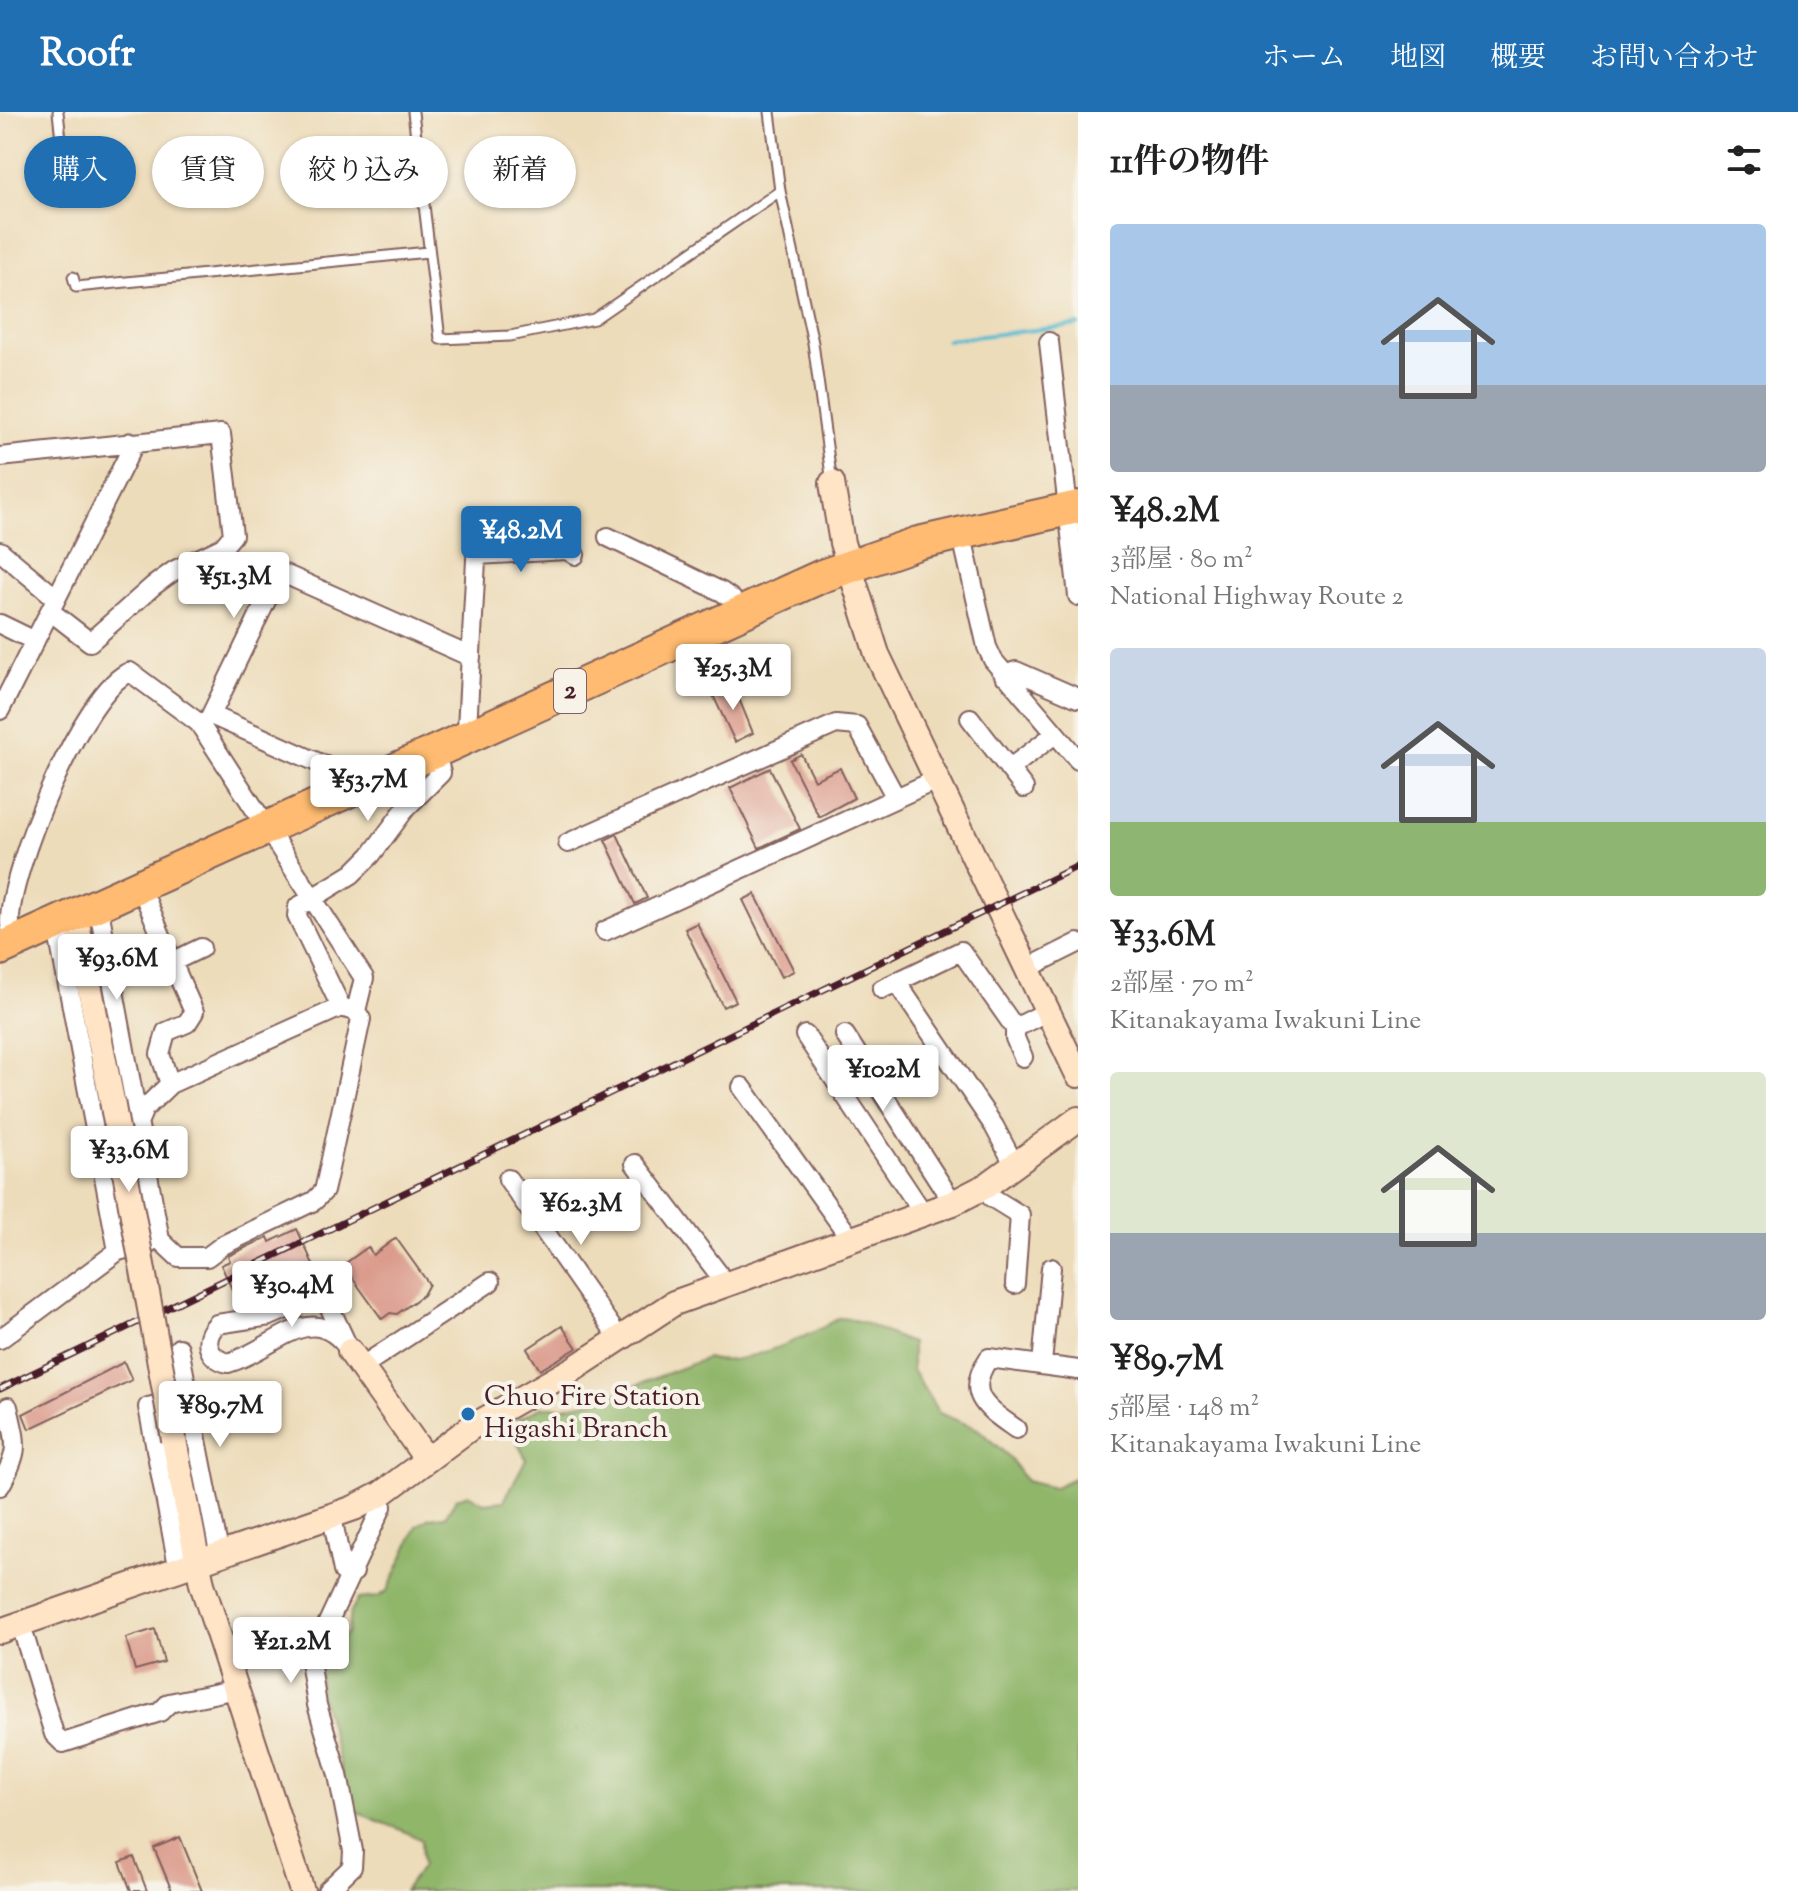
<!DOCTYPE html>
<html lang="ja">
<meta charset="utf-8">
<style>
body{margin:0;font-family:"Sorts Mill Goudy","Noto Serif JP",serif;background:#f2f2f2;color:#222;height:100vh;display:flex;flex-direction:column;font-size:30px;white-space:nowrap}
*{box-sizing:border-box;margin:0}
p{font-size:26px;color:#767676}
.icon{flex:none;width:44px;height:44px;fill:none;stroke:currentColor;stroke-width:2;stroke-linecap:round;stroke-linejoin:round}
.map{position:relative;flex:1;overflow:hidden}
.sheet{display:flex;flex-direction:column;background:#fff;width:720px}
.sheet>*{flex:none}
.banner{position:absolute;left:24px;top:24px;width:760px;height:72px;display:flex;gap:16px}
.price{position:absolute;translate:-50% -68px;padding:0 18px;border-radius:8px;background:#fff;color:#222;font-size:26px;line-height:52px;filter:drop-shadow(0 2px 4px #0008)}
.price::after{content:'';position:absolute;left:50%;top:48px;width:24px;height:18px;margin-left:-12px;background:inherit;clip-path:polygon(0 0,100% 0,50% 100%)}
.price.on{background:#1f6fb2;color:#fff}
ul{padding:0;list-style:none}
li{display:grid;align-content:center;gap:16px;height:424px;padding:0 32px}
li span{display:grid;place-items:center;height:248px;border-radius:8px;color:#555}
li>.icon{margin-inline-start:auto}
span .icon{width:144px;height:144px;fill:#fffc;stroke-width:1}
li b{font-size:34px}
h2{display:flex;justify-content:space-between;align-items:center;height:96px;padding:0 32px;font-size:34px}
.pill{padding:0 28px;border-radius:36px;background:#fff;box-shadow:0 2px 6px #0004;font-size:28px;line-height:72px}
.pill.on{background:#1f6fb2;color:#fff}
header{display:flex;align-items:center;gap:48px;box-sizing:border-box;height:112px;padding:0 40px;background:#1f6fb2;color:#fff}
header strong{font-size:38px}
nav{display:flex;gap:44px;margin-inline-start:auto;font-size:28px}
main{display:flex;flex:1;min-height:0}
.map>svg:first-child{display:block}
.forest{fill:#90b66b;stroke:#6d6a4b;stroke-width:2}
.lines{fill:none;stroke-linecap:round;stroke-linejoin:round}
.stream{stroke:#52bacf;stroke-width:4}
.building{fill:#db9c8d}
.lane-casing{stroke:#83615d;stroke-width:13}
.street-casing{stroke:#83615d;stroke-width:22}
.secondary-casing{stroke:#83615d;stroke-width:28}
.highway-casing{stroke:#83615d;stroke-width:36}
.lane{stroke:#fff;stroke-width:9}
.street{stroke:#fff;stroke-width:18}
.secondary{stroke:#ffe4c6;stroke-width:24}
.highway{stroke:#febb71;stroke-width:32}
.rail-casing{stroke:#4a1f2b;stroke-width:7}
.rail{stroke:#f7f3e8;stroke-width:4;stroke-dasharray:12;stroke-linecap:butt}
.secondary-bridge-casing{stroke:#83615d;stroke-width:28;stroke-linecap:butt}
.secondary-bridge{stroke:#ffe4c6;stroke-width:24}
.poi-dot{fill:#1f6fb2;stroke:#f7f3e8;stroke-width:3}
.labels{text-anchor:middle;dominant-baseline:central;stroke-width:8;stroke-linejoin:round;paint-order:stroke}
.shield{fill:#f7f3e8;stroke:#7e5f64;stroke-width:2}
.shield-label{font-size:26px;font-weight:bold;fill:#4a1f2b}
.poi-label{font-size:28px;fill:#4a1f2b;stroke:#f7f3e8;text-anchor:start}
</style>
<header>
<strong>Roofr</strong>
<nav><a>ホーム</a><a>地図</a><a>概要</a><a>お問い合わせ</a></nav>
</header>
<main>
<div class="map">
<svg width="1078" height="1779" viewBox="0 0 1078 1779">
<rect width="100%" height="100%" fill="#f7f3e8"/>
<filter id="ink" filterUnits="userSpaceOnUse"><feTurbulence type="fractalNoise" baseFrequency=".0125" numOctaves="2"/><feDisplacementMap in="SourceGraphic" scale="16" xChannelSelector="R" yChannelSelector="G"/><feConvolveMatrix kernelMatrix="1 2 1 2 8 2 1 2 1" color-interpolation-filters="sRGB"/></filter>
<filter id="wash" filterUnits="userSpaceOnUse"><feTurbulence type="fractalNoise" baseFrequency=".006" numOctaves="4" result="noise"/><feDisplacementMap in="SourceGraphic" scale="32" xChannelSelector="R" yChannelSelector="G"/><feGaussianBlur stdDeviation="1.8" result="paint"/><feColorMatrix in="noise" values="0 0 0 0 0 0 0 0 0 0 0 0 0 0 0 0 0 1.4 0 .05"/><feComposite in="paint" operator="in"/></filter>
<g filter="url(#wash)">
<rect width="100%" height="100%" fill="#eddcba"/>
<path class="forest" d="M 839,1206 C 865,1207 886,1223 912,1231 L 912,1258 L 939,1301 L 978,1317 L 1007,1343 L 1026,1369 L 1053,1376 L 1078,1364 L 1078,1779 L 404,1779 L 422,1754 L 421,1728 C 399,1714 376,1711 352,1697 L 320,1579 L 319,1552 L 348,1520 L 350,1500 L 358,1487 L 378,1485 L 388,1478 L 417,1414 L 429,1406 L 445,1404 L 457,1386 L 468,1382 L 484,1391 L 504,1389 L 526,1347 L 512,1320 L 518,1307 L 542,1295 L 563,1295 L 595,1289 L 707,1246 C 735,1258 812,1223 839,1206 Z"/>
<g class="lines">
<path class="stream" d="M 947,228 L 1078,213"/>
</g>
<g id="blocks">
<path class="building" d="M 733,572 L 753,621 L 735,630 L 712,581 Z
M 801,642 L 814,668 L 840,656 L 854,686 L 819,705 L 790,648 Z
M 770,656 L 800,717 L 759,736 L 730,676 Z
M 617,722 L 647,786 L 635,792 L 605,728 Z
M 755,782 L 794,859 L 781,865 L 743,788 Z
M 697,811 L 736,889 L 723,895 L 685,817 Z
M 297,1117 L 317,1161 L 273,1183 L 236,1186 L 221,1153 L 230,1149 L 228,1144 L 268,1125 L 270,1130 Z
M 396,1126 L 429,1172 L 423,1183 L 397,1202 L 390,1201 L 382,1207 L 343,1153 L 368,1135 L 373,1143 Z
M 562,1214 L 577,1236 L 540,1258 L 527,1237 Z
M 124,1250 L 132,1268 L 29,1317 L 23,1302 Z
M 155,1517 L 164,1550 L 135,1558 L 126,1526 Z
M 180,1725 L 202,1779 L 172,1779 L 154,1736 Z
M 134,1745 L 147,1779 L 131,1779 L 120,1750 Z"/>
</g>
</g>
<g filter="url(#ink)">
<use href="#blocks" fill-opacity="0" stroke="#83615d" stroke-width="2"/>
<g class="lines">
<defs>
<path id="lane" d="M 58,0 L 67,83
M 413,0 L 440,227 L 510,224 L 594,207 L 780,79
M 770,0 L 780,79 L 813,231 L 832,371
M 73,165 L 76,175 L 428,140"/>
<path id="street" d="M 1049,230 L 1078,484
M 0,345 L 221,322 L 233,423 L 223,435 L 175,458 L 153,474 L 90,530 L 50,499
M 961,420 L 987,535 L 993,548 L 1078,648
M 608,425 L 722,480 L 732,487 L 739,501
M 0,439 L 56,486
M 476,443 L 567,438 L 575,443
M 0,512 L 35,529
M 1004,563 L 1016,559 L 1078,586
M 0,598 L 131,338 L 131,330
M 970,606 L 1024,676
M 470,623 L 467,617 L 478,410
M 1009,657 L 1055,622
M 364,671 L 211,603 L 280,460 L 471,545
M 568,731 L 836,612 L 857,614 L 896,686
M 140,773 L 172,850 L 201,836
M 56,810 L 118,1139 L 149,1131
M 605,819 L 938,667
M 15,830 C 13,824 11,818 10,812 C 7,764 84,576 130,560 L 199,611 L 364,866 L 356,899 L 361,907 L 327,1066 L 324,1079 L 314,1089 L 223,1133 L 207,1145 L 178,1145 L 160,1128 L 98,792
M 1028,856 L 1078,831
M 897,871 L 994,1014 L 1015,1054
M 882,877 L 961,839 L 1015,916 L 1015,926 L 1023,945
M 356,899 L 341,895 L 297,804 L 298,795 L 352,762 L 371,743 L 406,696 L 441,661 L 435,638
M 1015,916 L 1048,899
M 805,923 L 923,1101
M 845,923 L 953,1091
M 170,972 L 160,942 L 166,920 L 187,911 L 194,900 L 172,850
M 742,975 L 846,1120 L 848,1130
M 138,1011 L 144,997 L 170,972 L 341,895
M 635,1052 L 718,1161 L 722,1173
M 508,1067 L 619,1226
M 986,1074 L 991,1085 L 1020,1103 L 1015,1172
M 314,1185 L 329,1194 L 350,1239 C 312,1183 274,1239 228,1251 C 207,1246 202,1227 217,1212 L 270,1204 Z
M 0,1227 L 118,1139
M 179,1236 L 220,1445
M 1042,1252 L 1051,1156
M 361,1255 L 490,1170
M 179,1288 L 148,1295 L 179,1459
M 1016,1317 C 988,1297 963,1283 989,1246 L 1078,1258
M 0,1374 C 20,1338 17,1334 8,1295
M 332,1405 L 343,1459 L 354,1460
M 21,1513 L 54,1622 L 63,1631 L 160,1600 L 169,1591 L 237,1577
M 224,1537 L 240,1531 L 311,1533 L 315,1536
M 327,1779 L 352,1755 L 353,1739 L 338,1663 L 317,1593 L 310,1549 L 382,1395 L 381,1382"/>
<path id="secondary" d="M 832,371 L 842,431 L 877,542 L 1078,963
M 75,801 L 112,989
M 350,1239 L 427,1348
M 174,1328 L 202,1472 L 302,1779
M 0,1519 L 354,1396 L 381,1382 L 470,1316 L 575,1256 L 674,1191 L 953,1091 L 986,1074 L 1078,1007"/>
<path id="highway" d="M 0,837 L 822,464 L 918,431 L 1078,395"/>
</defs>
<use href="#lane" class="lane-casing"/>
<use href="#street" class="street-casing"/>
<use href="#secondary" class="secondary-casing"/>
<use href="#highway" class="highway-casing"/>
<use href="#lane" class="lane"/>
<use href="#street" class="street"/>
<use href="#secondary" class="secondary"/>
<use href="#highway" class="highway"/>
<defs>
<path id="rail" d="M 0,1277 L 1078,754"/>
</defs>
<use href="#rail" class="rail-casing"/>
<use href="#rail" class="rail"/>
<defs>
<path id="secondary-bridge" d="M 112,989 L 174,1328"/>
</defs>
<use href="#secondary-bridge" class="secondary-bridge-casing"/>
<use href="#secondary-bridge" class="secondary-bridge"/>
</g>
</g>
<circle class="poi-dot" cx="468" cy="1302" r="8"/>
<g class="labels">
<rect class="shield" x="554" y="557" width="32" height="44" rx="6"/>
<g class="shield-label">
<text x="570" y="579">2</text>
</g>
<g class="poi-label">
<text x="484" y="1286">Chuo Fire Station<tspan x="484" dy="32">Higashi Branch</tspan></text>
</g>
</g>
</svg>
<b class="price on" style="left:521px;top:462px">¥48.2M</b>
<b class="price" style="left:234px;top:508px">¥51.3M</b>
<b class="price" style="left:733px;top:600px">¥25.3M</b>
<b class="price" style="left:368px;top:711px">¥53.7M</b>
<b class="price" style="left:117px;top:890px">¥93.6M</b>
<b class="price" style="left:883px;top:1001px">¥102M</b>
<b class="price" style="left:129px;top:1082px">¥33.6M</b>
<b class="price" style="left:581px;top:1135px">¥62.3M</b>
<b class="price" style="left:292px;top:1217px">¥30.4M</b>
<b class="price" style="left:220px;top:1337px">¥89.7M</b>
<b class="price" style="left:291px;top:1573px">¥21.2M</b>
<div class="banner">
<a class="pill on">購入</a>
<a class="pill">賃貸</a>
<a class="pill">絞り込み</a>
<a class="pill">新着</a>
</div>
</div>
<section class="sheet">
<h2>11件の物件<svg class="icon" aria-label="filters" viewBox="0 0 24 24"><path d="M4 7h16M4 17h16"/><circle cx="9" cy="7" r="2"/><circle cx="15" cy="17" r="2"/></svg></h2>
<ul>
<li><span style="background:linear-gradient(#a9c7e8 65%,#9aa5b1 0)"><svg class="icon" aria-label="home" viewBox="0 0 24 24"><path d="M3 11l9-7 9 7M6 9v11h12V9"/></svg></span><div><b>¥48.2M</b><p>3部屋 · 80 m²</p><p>National Highway Route 2</p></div></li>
<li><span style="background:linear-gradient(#c9d6e8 70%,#8fb573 0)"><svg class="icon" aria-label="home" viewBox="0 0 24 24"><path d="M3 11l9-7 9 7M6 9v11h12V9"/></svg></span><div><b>¥33.6M</b><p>2部屋 · 70 m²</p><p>Kitanakayama Iwakuni Line</p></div></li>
<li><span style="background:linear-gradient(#dfe7d0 65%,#9aa5b1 0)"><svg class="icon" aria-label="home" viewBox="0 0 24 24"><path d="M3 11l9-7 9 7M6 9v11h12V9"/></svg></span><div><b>¥89.7M</b><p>5部屋 · 148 m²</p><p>Kitanakayama Iwakuni Line</p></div></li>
</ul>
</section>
</main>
